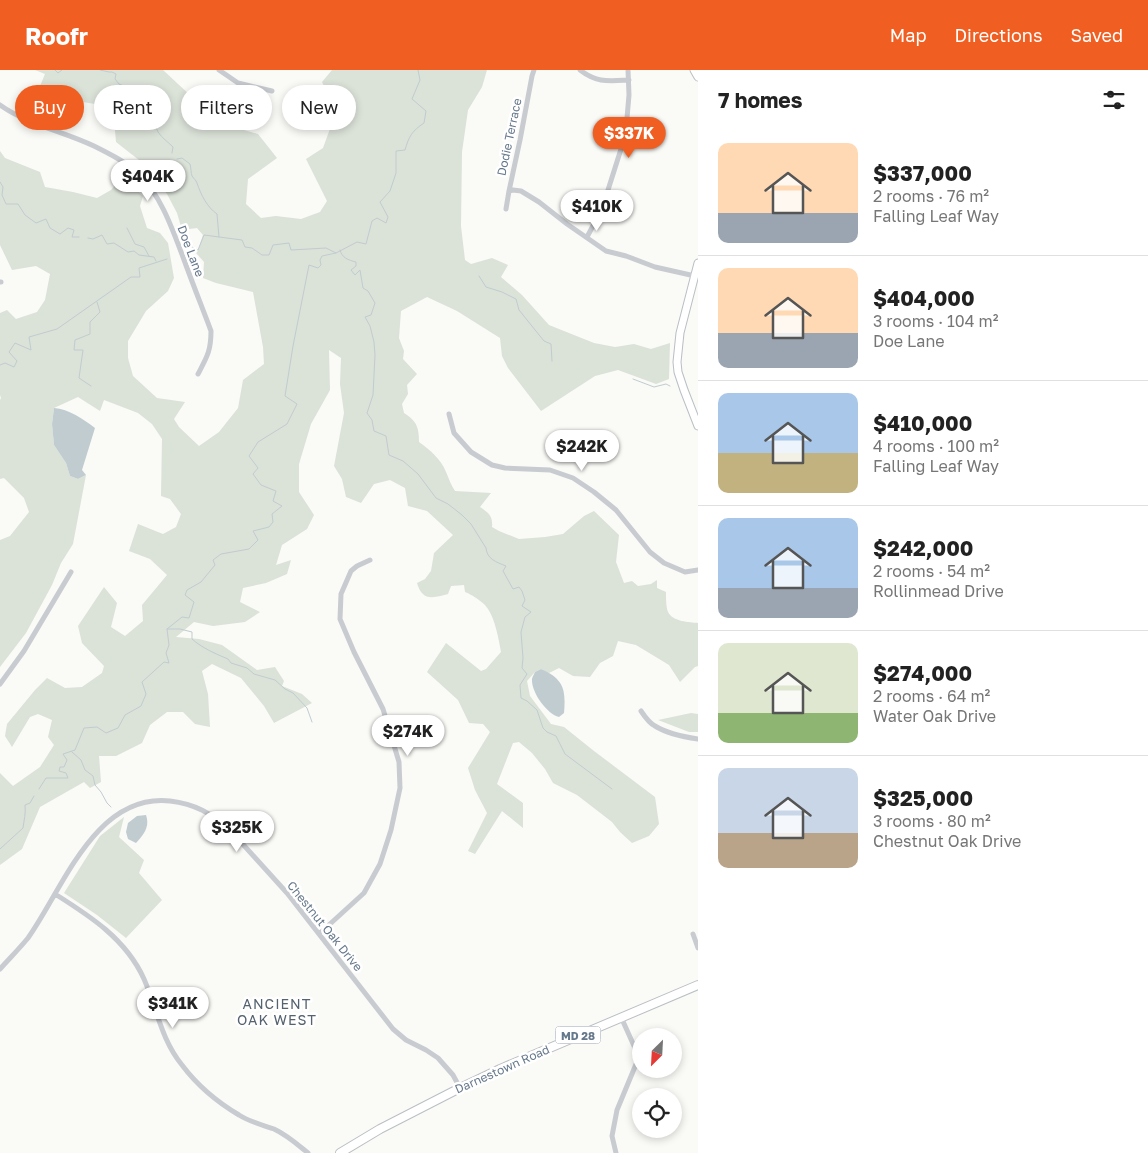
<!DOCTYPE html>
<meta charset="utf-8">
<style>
body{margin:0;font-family:"Golos Text",sans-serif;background:#f6f6f6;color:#222;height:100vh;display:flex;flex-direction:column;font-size:19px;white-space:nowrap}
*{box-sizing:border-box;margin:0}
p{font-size:16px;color:#767676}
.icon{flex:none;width:28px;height:28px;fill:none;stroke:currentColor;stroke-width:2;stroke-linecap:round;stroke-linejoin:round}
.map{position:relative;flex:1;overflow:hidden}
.panel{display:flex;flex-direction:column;background:#fff;width:450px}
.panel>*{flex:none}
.guide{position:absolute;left:15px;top:15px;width:475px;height:45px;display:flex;gap:10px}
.needle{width:32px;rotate:204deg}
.buttons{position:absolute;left:632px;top:958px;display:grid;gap:10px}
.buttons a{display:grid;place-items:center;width:50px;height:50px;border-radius:50%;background:#fff;box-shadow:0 2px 8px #0003;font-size:25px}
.price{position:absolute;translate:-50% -42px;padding:0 11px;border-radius:18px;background:#fff;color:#222;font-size:16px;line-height:32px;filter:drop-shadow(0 1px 2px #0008)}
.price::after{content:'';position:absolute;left:50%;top:30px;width:15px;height:11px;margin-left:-8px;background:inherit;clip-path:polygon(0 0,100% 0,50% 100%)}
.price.active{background:#f05f21;color:#fff}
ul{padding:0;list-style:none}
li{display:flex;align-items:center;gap:15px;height:125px;padding:0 20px}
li+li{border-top:1px solid #e0e0e0}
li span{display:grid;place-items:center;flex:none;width:140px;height:100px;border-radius:10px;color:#555}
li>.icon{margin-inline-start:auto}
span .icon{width:60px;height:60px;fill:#fffc;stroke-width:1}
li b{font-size:21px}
h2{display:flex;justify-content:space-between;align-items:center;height:60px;padding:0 20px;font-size:21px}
.pill{padding:0 18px;border-radius:22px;background:#fff;box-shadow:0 2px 8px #0003;font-size:18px;line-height:45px}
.pill.active{background:#f05f21;color:#fff}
header{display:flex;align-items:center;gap:30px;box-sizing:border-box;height:70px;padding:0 25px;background:#f05f21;color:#fff}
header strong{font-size:24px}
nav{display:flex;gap:28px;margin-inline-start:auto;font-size:18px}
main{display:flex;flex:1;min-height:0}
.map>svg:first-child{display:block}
.green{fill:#dbe2d8}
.water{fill:#c1ccd1}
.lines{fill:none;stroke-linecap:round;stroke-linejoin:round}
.stream{stroke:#c1ccd1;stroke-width:1}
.secondary-casing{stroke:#b9bfc4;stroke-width:9}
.primary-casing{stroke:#babfc3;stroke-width:10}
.street{stroke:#c8cbd0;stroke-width:5}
.secondary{stroke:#fff;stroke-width:7}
.primary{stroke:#fff;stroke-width:8}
.labels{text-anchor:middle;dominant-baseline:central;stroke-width:5;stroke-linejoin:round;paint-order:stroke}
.shield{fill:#fff;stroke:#94a0ae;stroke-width:1}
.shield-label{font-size:11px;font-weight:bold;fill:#66788b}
.street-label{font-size:12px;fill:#66788b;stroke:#fff}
.neighbourhood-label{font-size:14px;letter-spacing:1px;fill:#55626f;stroke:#fff}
</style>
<header>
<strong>Roofr</strong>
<nav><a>Map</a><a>Directions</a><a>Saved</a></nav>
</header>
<main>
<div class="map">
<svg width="698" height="1083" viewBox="0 0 698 1083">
<rect width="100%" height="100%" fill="#fafaf7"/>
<path class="green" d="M 35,0 L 163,0 L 220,53 L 258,64 L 277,88 L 248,109 L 246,134 L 261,148 L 276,146 L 301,149 L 320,142 L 327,131 L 306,89 L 323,78 L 331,56 L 332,32 L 322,12 L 332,0 L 487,0 L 482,17 L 468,40 L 462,82 L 461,156 L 465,190 L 471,194 L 492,188 L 508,195 L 501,207 L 522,225 L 549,255 L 594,273 L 615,277 L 634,274 L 651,279 L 670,273 L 669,309 L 656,314 L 618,300 L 595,306 L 541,341 L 508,298 L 502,286 L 500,268 L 457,241 L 427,227 L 401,241 L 399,268 L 404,281 L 403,289 L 417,304 L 407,315 L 408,324 L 402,334 L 404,343 C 417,351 419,358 419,372 C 430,380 441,389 446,402 C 449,409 451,415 455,421 L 491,423 L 480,437 C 489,443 493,446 492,457 L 499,461 L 519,469 L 545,467 L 563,464 L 584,446 L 594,441 L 619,465 L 616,492 L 624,513 L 632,511 L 638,516 L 651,514 L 657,510 L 657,518 L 666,522 C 666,528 666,537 668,542 C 673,552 689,552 698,553 L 698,596 L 695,597 L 680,612 L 669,595 L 636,575 L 618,571 L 613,586 L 600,593 L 590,607 L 573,606 L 559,598 L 549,603 L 541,599 L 535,602 L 527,611 L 530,626 L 551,654 L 564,657 L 594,681 L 655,727 L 659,754 L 649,766 L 632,773 L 620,762 L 612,752 L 577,725 L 553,713 L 545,699 L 532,683 L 519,672 L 513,673 L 497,714 L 523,733 L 523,758 L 502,741 L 475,784 L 468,781 L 487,743 L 475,720 L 468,698 L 490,662 L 483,654 L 469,653 L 458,630 L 427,602 L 446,573 L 481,601 L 486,599 L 501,582 C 499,570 495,549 488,539 C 485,533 471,524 465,522 L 464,515 L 451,516 L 448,524 C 441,526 428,530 423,524 C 420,522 418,516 417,513 L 425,509 L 431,501 L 434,483 L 453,465 L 427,441 L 408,436 L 405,418 L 390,410 L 374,414 L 361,433 L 346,427 L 342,409 L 334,396 L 344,343 L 340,314 L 341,288 L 329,280 L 330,320 L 311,354 L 299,394 L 299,422 L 314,445 L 307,459 L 282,475 L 276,495 L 291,490 L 287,504 L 266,513 L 243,518 L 240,532 L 260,542 L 245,552 L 213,556 L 194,552 L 176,567 L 199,569 L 222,575 L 257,600 L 275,597 L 284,611 L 282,616 L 302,624 L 312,633 L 274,653 L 264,636 L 241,608 L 212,594 L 202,601 L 208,624 L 210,657 L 195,654 L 183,642 L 167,642 L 150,655 L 142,673 L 116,686 L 99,686 L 101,712 L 90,718 L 84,712 L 40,737 L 22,779 L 0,795 L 0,703 L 13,716 L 40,697 L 54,675 L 48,667 L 52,650 L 38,644 L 30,647 L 12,677 L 5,666 L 7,654 L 35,620 L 47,608 L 65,618 L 82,617 L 102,603 L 104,596 L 82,573 L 78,556 L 104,517 L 117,533 L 111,557 L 125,566 L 143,551 L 142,535 L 167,505 L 150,489 L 129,481 L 138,454 L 163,464 L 176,457 L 181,444 L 170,429 L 161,426 L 162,369 L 152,354 L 138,343 L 104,330 L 100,341 L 78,327 L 54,338 L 52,354 L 54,375 L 66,393 L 70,406 L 78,409 L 86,405 L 73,474 L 61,493 L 52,515 L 26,563 L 0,597 L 0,470 L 10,466 L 29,442 L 24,428 L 4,408 L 0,409 L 0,330 L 1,328 L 0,325 L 0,243 L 7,240 L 16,249 L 37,242 L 45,230 L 50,204 L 36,196 L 12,200 L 0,175 L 0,81 L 5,88 L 40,102 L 45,117 L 73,122 L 97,128 L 111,120 L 122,107 L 143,126 L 140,136 L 147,158 L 160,163 L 168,173 L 174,208 L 168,221 L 146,241 L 128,271 L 128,288 L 133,306 L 157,328 L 185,332 L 174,349 L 179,357 L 199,376 L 219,362 L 238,338 L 243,310 L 264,294 L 263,277 L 253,222 L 216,213 L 203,208 L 204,192 L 190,176 L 198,180 L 203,165 L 197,158 L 182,160 L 177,143 L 167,124 L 144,94 L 116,72 L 114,49 L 107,36 L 71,30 L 65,40 L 52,33 L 54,27 L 40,16 L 45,4 Z
M 691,643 L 698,644 L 698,662 L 689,662 L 658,650 Z
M 124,747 L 119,767 L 144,790 L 139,803 L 162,830 L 126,868 L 97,845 L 64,823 L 100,766 Z"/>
<path class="water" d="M 54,338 C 69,339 83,349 95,358 L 82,400 L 86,405 L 78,409 L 70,406 L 66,393 L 54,375 L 52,354 Z
M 541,599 C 564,609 566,620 564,643 L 559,647 C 547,644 531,622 532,609 C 532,608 535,602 535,602 Z
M 146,745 C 150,757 144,764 136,773 L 128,769 L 126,762 L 128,753 L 137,746 Z"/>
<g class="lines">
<path class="stream" d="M 55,0 L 58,3 L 62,0
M 100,0 L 109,2 L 112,2 L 116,4 L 115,9 L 119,14 L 126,17 L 141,38 L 154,45 C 155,50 155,57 158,62 C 162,68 168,72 173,77 L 172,83
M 177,89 L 182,88 L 190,94 C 191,98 191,103 192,106 C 194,109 196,110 197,113 C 201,125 207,137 217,144 L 219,167
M 0,112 L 3,117 L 2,125 L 6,134 L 18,134 L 25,145 L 36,153 L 46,149 L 50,158 L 60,164 L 68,158 L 74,160 L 72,167 L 79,167
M 127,158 L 135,174 L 144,177 L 149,186
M 88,168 L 93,169 L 102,165 L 107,174 L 114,173 L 128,182 L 134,181 L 139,185 L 154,187 L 156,191
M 190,176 L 198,180 L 204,165 L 242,170 L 245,177 L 252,178 L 262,185 L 269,185 L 273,175 L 289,173 L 291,180 L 326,178 L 336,183 L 357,172 L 366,174 L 372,151 L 377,148 L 386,153 L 388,147 L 380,132 L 390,121 L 396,103 L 396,81 L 405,80 C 409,66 412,61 424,53 L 426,41 L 412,29 L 420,10 L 418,0
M 340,180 C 342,188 348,190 356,192 L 356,196 L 351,200 L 355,205 L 360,200 L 363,218 L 368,221 L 375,233 L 371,245 L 365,247 L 370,256 L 374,272 L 375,285 L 373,325 L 367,343 L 372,350 L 374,361 L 386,366 L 389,385 L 403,391 L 418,404 L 436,428 L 448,434 L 462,445 L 471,454 L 486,478 C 487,489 496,492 506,496 L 503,501 L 513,519 L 519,517 L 522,521 L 525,530 L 522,536 L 531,542 L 525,547 L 521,562 L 523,588 L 522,598 L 527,604 L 520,615 L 521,628 L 527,631 L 537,640 L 543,658 L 547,662 L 556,666 L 565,684 L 612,719
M 479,206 L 486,217 L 502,222 L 516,229 L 519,240 L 544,271 L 551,274 L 552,291
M 0,295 L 5,293 L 14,297 L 17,291 L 9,282 L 15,273 L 31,280 L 29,267 L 57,259 L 131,207 L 140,207 L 139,198 L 167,189
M 633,309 L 654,317 L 666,314 L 670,316
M 91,316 L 79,308 L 83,280 L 74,280 L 75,270 L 90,264 L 90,252 L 100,242 L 97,232
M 167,559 L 180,559 L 192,562 L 192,569 C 202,578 216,584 228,589 L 231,593 L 247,598 L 254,604 L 275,610 L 285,619 L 293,623 L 307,638 L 312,652
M 72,682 L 81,690 L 85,700 L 93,706 L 95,715 L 101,722 L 107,733 L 111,737
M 39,719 L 46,708 L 68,708 L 66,703 L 59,701 L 60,697 L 64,697 L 67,690 L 63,684 L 75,680 L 84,658 L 97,657 L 106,663 L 118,658 L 125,645 L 141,636 L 146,624 L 142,612 L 164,592 L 169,593 L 166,583 L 169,575 L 167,559 L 182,547 L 189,548 L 194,532 L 185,525 L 187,520 L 201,512 L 215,495 L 213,490 L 221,484 L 249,479 L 258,470 L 253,461 L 269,457 L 273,452 L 272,444 L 282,436 L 273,431 L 276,421 L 261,415 L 253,404 L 258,398 L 249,386 L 258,372 L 287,354 L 297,334 L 285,326 L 293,276 L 309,195 L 318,198 L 321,195 L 320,190 L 322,186 L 336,183
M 0,779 L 23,758 C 24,750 26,743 25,735 L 30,733 L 34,726"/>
<defs>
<path id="secondary" d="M 694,0 L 698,7
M 698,193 L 680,263 L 677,292 L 678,302 L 684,320 L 698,356"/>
<path id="primary" d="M 340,1083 L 380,1059 L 460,1018 L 500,999 L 698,915"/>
</defs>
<use href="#secondary" class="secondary-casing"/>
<use href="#primary" class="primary-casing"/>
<path class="street" d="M 219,0 L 238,13 L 272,21
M 580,0 C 597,13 608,11 629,10
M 0,35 C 28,55 63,61 94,76 C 110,84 126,92 139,104 C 161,126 172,158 183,187 C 192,212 202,237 211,261 C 211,281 207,287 198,304
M 509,121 L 513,120 L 521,121 L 539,132 L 567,154 L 606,181 L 626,186 L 655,197 L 695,206
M 506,139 L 509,121 L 520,70 L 532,6 L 534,0
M 587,167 L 602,139 L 621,79 L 627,48 L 629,25 L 628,0
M 0,212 L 1,212
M 449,344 L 454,363 L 471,382 L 492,395 L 505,398 L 550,400 L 573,408 L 594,422 L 616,440 L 650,482 L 664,493 L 685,502 L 698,500
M 0,614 L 24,581 L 71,502
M 641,641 C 645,647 649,653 655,656 C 668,664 684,667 698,669
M 55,824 C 90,846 126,869 144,909 C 157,939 161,969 182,995 C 197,1015 217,1032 239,1045 C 250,1052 262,1055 274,1059 C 287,1065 297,1074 308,1083
M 319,864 L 364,823 L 380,794 L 391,760 L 400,718 L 399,692 L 383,639 L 354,582 L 340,549 L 341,524 L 351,501 L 357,496 L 370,490
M 693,864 L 698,878
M 0,899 C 9,889 19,879 28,868 C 63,819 95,723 170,731 C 195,734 211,743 230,760 L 287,823 L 393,959 L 406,970 L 426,980 L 438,988 L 453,1005 L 460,1018
M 616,1083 L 612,1066 L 617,1040 L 639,987 L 621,947"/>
<use href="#secondary" class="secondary"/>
<use href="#primary" class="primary"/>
</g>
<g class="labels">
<rect class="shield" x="555.5" y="956.5" width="45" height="17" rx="4"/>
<g class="shield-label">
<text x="578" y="965">MD 28</text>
</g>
<g class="street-label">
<text transform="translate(509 67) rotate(-78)">Dodie Terrace</text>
<text transform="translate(191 181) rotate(69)">Doe Lane</text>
<text transform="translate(325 856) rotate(51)">Chestnut Oak Drive</text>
<text transform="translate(502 999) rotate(-24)">Darnestown Road</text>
</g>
<g class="neighbourhood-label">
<text x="277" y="933">ANCIENT<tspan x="277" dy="16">OAK WEST</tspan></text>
</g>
</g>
</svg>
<div class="buttons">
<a><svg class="needle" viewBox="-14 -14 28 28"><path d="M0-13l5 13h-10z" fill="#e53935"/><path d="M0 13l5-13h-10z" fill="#767676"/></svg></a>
<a><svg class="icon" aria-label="locate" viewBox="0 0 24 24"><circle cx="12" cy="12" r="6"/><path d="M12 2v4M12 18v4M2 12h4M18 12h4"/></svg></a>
</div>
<b class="price active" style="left:629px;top:89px">$337K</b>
<b class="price" style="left:148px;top:132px">$404K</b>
<b class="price" style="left:597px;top:162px">$410K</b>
<b class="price" style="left:582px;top:402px">$242K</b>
<b class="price" style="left:408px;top:687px">$274K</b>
<b class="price" style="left:237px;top:783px">$325K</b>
<b class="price" style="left:173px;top:959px">$341K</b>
<div class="guide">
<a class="pill active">Buy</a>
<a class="pill">Rent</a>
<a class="pill">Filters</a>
<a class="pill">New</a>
</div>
</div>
<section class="panel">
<h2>7 homes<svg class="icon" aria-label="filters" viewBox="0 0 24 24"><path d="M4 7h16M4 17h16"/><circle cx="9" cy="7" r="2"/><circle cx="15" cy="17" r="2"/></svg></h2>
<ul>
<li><span style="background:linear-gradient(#ffd9b3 70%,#9aa5b1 0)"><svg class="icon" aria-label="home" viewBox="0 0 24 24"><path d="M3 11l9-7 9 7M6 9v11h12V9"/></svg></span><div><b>$337,000</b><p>2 rooms · 76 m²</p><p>Falling Leaf Way</p></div></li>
<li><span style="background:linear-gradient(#ffd9b3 65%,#9aa5b1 0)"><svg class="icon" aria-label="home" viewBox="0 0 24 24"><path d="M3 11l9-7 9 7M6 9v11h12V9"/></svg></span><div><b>$404,000</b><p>3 rooms · 104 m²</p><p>Doe Lane</p></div></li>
<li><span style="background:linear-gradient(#a9c7e8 60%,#c2b280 0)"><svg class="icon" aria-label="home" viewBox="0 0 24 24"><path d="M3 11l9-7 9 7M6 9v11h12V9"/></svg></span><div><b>$410,000</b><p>4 rooms · 100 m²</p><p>Falling Leaf Way</p></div></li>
<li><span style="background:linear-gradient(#a9c7e8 70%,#9aa5b1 0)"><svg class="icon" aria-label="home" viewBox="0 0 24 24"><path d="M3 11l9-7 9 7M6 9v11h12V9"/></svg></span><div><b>$242,000</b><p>2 rooms · 54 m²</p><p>Rollinmead Drive</p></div></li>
<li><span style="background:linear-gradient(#dfe7d0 70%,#8fb573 0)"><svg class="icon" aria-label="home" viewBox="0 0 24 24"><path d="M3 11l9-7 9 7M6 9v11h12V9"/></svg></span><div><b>$274,000</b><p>2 rooms · 64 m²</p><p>Water Oak Drive</p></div></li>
<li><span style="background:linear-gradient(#c9d6e8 65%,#b9a48a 0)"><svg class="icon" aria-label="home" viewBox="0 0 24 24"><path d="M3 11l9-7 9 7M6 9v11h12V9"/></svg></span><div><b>$325,000</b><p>3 rooms · 80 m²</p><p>Chestnut Oak Drive</p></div></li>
</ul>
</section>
</main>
